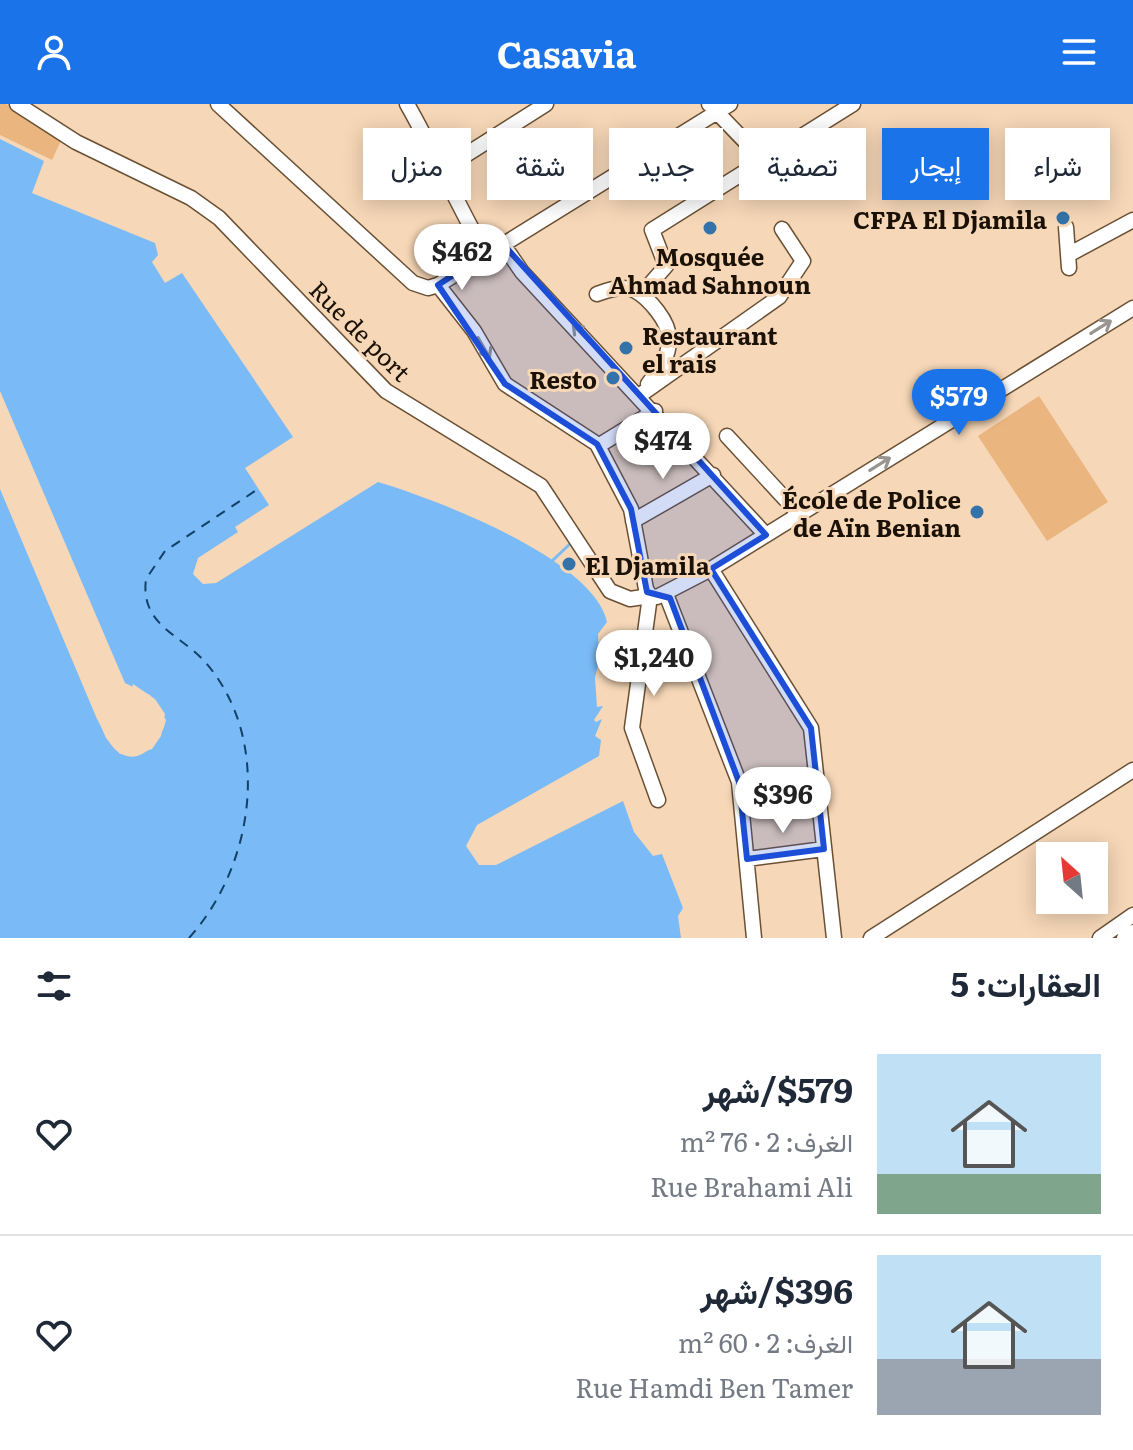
<!DOCTYPE html>
<html lang="ar">
<meta charset="utf-8">
<style>
body{margin:0;font-family:Literata,Vazirmatn,serif;background:#f6f6f7;color:#1f2937;direction:rtl;height:100vh;display:flex;flex-direction:column;font-size:30px;white-space:nowrap}
*{box-sizing:border-box;margin:0}
p{font-size:26px;color:#747a83}
.icon{flex:none;width:44px;height:44px;fill:none;stroke:currentColor;stroke-width:2;stroke-linecap:round;stroke-linejoin:round}
.map{position:relative;height:834px;overflow:hidden;direction:ltr}
.sheet{display:flex;flex-direction:column;background:#fff;flex:1}
.sheet>*{flex:none}
.hud{position:absolute;left:24px;top:24px;width:1086px;height:72px;direction:rtl;display:flex;gap:16px}
.needle{width:52px;rotate:333deg}
.controls{position:absolute;left:1036px;top:738px;display:grid;gap:16px}
.controls a{display:grid;place-items:center;width:72px;height:72px;border-radius:0px;background:#fff;box-shadow:0 4px 20px #0003;font-size:40px}
.price{position:absolute;translate:-50% -68px;padding:0 18px;border-radius:28px;background:#fff;color:#222;font-size:26px;line-height:52px;filter:drop-shadow(0 2px 4px #0008)}
.price::after{content:'';position:absolute;left:50%;top:48px;width:24px;height:18px;margin-left:-12px;background:inherit;clip-path:polygon(0 0,100% 0,50% 100%)}
.price.on{background:#1a73e8;color:#fff}
ul{padding:0;list-style:none}
li{display:flex;align-items:center;gap:24px;height:200px;padding:0 32px}
li+li{border-top:2px solid #e0e1e3}
li span{display:grid;place-items:center;flex:none;width:224px;height:160px;border-radius:0px;color:#555}
li>.icon{margin-inline-start:auto}
span .icon{width:96px;height:96px;fill:#fffc;stroke-width:1}
li b{font-size:34px}
h2{display:flex;justify-content:space-between;align-items:center;height:96px;padding:0 32px;font-size:34px}
.pill{padding:0 28px;border-radius:0px;background:#fff;box-shadow:0 4px 20px #0003;font-size:28px;line-height:72px}
.pill.on{background:#1a73e8;color:#fff}
header{display:flex;justify-content:space-between;align-items:center;height:104px;padding:0 32px;background:#1a73e8;color:#fff;font-size:36px;font-weight:700}
.map>svg:first-child{display:block}
.green{fill:#eab57e}
.water{fill:#7abaf6}
.pier{fill:#f6d7b7}
.lines{fill:none;stroke-linecap:round;stroke-linejoin:round}
.stream{stroke:#7abaf6;stroke-width:3}
.ferry{stroke:#114167;stroke-width:2;stroke-dasharray:10 8;stroke-linecap:butt}
.minor-casing{stroke:#6a5034;stroke-width:17}
.minor{stroke:#fff;stroke-width:14}
.oneway{stroke:#98948f}
.marked{fill:#1d4ed8;fill-opacity:0.2;stroke:#1d4ed8;stroke-width:6;stroke-linejoin:round}
.poi-dot{fill:#3373a9;stroke:#f6d7b7;stroke-width:3}
.labels{text-anchor:middle;dominant-baseline:central;stroke-width:6;stroke-linejoin:round;paint-order:stroke}
.poi-label{font-size:24px;font-weight:bold;fill:#1b1106;stroke:#f6d7b7;text-anchor:end}
.street-label{font-size:24px;fill:#1b1106;stroke:#f6d7b7}
</style>
<header><svg class="icon" aria-label="menu" viewBox="0 0 24 24"><path d="M4 6h16M4 12h16M4 18h16"/></svg>Casavia<svg class="icon" aria-label="person" viewBox="0 0 24 24"><circle cx="12" cy="8" r="4"/><path d="M4 21q1-7 8-7t8 7"/></svg></header>
<div class="map">
<svg width="1133" height="834" viewBox="0 0 1133 834">
<rect width="100%" height="100%" fill="#f6d7b7"/>
<path class="green" d="M 0,0 L 6,0 L 63,32 L 52,56 L 0,31 Z
M 1039,292 L 1108,398 L 1047,437 L 978,332 Z"/>
<path class="water" d="M 0,35 L 44,57 L 32,89 L 155,139 L 158,151 L 152,158 L 165,179 L 182,169 L 293,333 L 245,364 L 269,401 L 235,423 L 238,428 L 198,454 L 193,470 L 203,480 L 216,479 L 378,378 C 435,395 594,455 607,518 L 598,530 L 599,557 L 595,574 L 597,603 L 603,602 L 594,616 L 596,618 L 602,615 L 595,632 L 601,636 L 599,652 L 477,721 L 466,742 L 479,761 L 496,761 L 623,697 L 634,728 L 653,752 L 662,750 L 683,804 L 678,812 L 681,834 L 0,834 L 0,385 L 97,615 C 103,625 108,640 117,647 C 140,665 162,636 166,616 L 150,591 L 125,579 L 0,287 Z"/>
<path class="pier" d="M 0,381 L 110,632 L 122,646 L 134,647 L 150,641 L 158,631 L 161,611 L 152,598 L 132,584 L 133,580 L 155,595 L 165,610 L 161,632 L 152,645 L 134,651 L 120,650 L 106,634 Z"/>
<g class="lines">
<path class="stream" d="M 552,457 L 571,439"/>
<path class="ferry" d="M 189,834 C 254,762 273,637 206,559 C 181,530 140,522 146,475 L 165,447 L 258,385"/>
<defs>
<path id="minor" d="M 17,0 L 76,38 L 191,94 L 219,114 L 386,287 L 541,382 L 610,487 L 630,495 L 650,492 L 632,624 L 658,696
M 218,0 L 413,179 L 428,184 L 438,181 L 730,0
M 407,0 C 435,49 457,100 485,149
M 709,0 L 763,56
M 442,66 L 546,0
M 1066,123 L 1069,164
M 502,139 L 522,168 L 766,431
M 1068,151 L 1133,116
M 438,181 L 474,227 L 505,280 L 597,340 L 631,405 L 646,485 L 650,492 L 657,493 L 711,465 L 1133,204
M 633,185 L 645,186 L 666,162 L 652,126 L 853,0
M 597,190 C 608,186 623,181 634,186 C 649,194 670,218 669,236 C 669,254 659,266 648,280
M 640,291 L 779,193 L 803,157 L 782,125
M 727,332 L 799,410
M 598,342 L 655,307
M 633,417 L 713,371
M 711,465 L 811,624 L 834,834
M 666,490 L 739,678 L 754,834
M 747,755 L 824,745
M 871,834 L 1133,666
M 1100,834 L 1133,811
M 1124,834 L 1133,828"/>
</defs>
<use href="#minor" class="minor-casing"/>
<use href="#minor" class="minor"/>
</g>
<defs><path id="oneway-shaft" d="M-6 0H5M1.5-3L5.5 0L1.5 3" fill="none" stroke-width="1.6" stroke-linecap="round" stroke-linejoin="round" transform="scale(2)"/></defs>
<g class="oneway">
<use href="#oneway-shaft" transform="translate(1101 223) rotate(-32)"/>
<use href="#oneway-shaft" transform="translate(581 229) rotate(-134)"/>
<use href="#oneway-shaft" transform="translate(484 244) rotate(60)"/>
<use href="#oneway-shaft" transform="translate(880 360) rotate(-32)"/>
</g>
<path class="marked" d="M 502,139 L 766,431 L 711,465 L 811,624 L 824,745 L 747,755 L 739,678 L 670,494 L 647,488 L 631,405 L 597,340 L 505,280 L 438,181 Z"/>
<g class="poi-dot">
<circle cx="1063" cy="114" r="8"/>
<circle cx="710" cy="124" r="8"/>
<circle cx="626" cy="244" r="8"/>
<circle cx="613" cy="274" r="8"/>
<circle cx="977" cy="408" r="8"/>
<circle cx="569" cy="460" r="8"/>
</g>
<g class="labels">
<g class="poi-label">
<text x="1047" y="114">CFPA El Djamila</text>
<text x="710" y="151" text-anchor="middle">Mosquée<tspan x="710" dy="28">Ahmad Sahnoun</tspan></text>
<text x="642" y="230" text-anchor="start">Restaurant<tspan x="642" dy="28">el rais</tspan></text>
<text x="597" y="274">Resto</text>
<text x="961" y="394">École de Police<tspan x="961" dy="28">de Aïn Benian</tspan></text>
<text x="585" y="460" text-anchor="start">El Djamila</text>
</g>
<g class="street-label">
<text transform="translate(361 226) rotate(45)">Rue de port</text>
</g>
</g>
</svg>
<div class="controls">
<a><svg class="needle" viewBox="-14 -14 28 28"><path d="M0-13l5 13h-10z" fill="#e53935"/><path d="M0 13l5-13h-10z" fill="#747a83"/></svg></a>
</div>
<b class="price" style="left:462px;top:188px">$462</b>
<b class="price on" style="left:959px;top:333px">$579</b>
<b class="price" style="left:663px;top:377px">$474</b>
<b class="price" style="left:654px;top:594px">$1,240</b>
<b class="price" style="left:783px;top:731px">$396</b>
<div class="hud">
<a class="pill">شراء</a>
<a class="pill on">إيجار</a>
<a class="pill">تصفية</a>
<a class="pill">جديد</a>
<a class="pill">شقة</a>
<a class="pill">منزل</a>
</div>
</div>
<section class="sheet">
<h2>العقارات: 5<svg class="icon" aria-label="filters" viewBox="0 0 24 24"><path d="M4 7h16M4 17h16"/><circle cx="9" cy="7" r="2"/><circle cx="15" cy="17" r="2"/></svg></h2>
<ul>
<li><span style="background:linear-gradient(#bfe0f5 75%,#7fa58c 0)"><svg class="icon" aria-label="home" viewBox="0 0 24 24"><path d="M3 11l9-7 9 7M6 9v11h12V9"/></svg></span><div><b>$579/شهر</b><p>الغرف: 2 · 76 m²</p><p>Rue Brahami Ali</p></div><svg class="icon" aria-label="heart" viewBox="0 0 24 24"><path d="M12 20l-8-8c-3-5 5-10 8-4 3-6 11-1 8 4z"/></svg></li>
<li><span style="background:linear-gradient(#bfe0f5 65%,#9aa5b1 0)"><svg class="icon" aria-label="home" viewBox="0 0 24 24"><path d="M3 11l9-7 9 7M6 9v11h12V9"/></svg></span><div><b>$396/شهر</b><p>الغرف: 2 · 60 m²</p><p>Rue Hamdi Ben Tamer</p></div><svg class="icon" aria-label="heart" viewBox="0 0 24 24"><path d="M12 20l-8-8c-3-5 5-10 8-4 3-6 11-1 8 4z"/></svg></li>
</ul>
</section>
